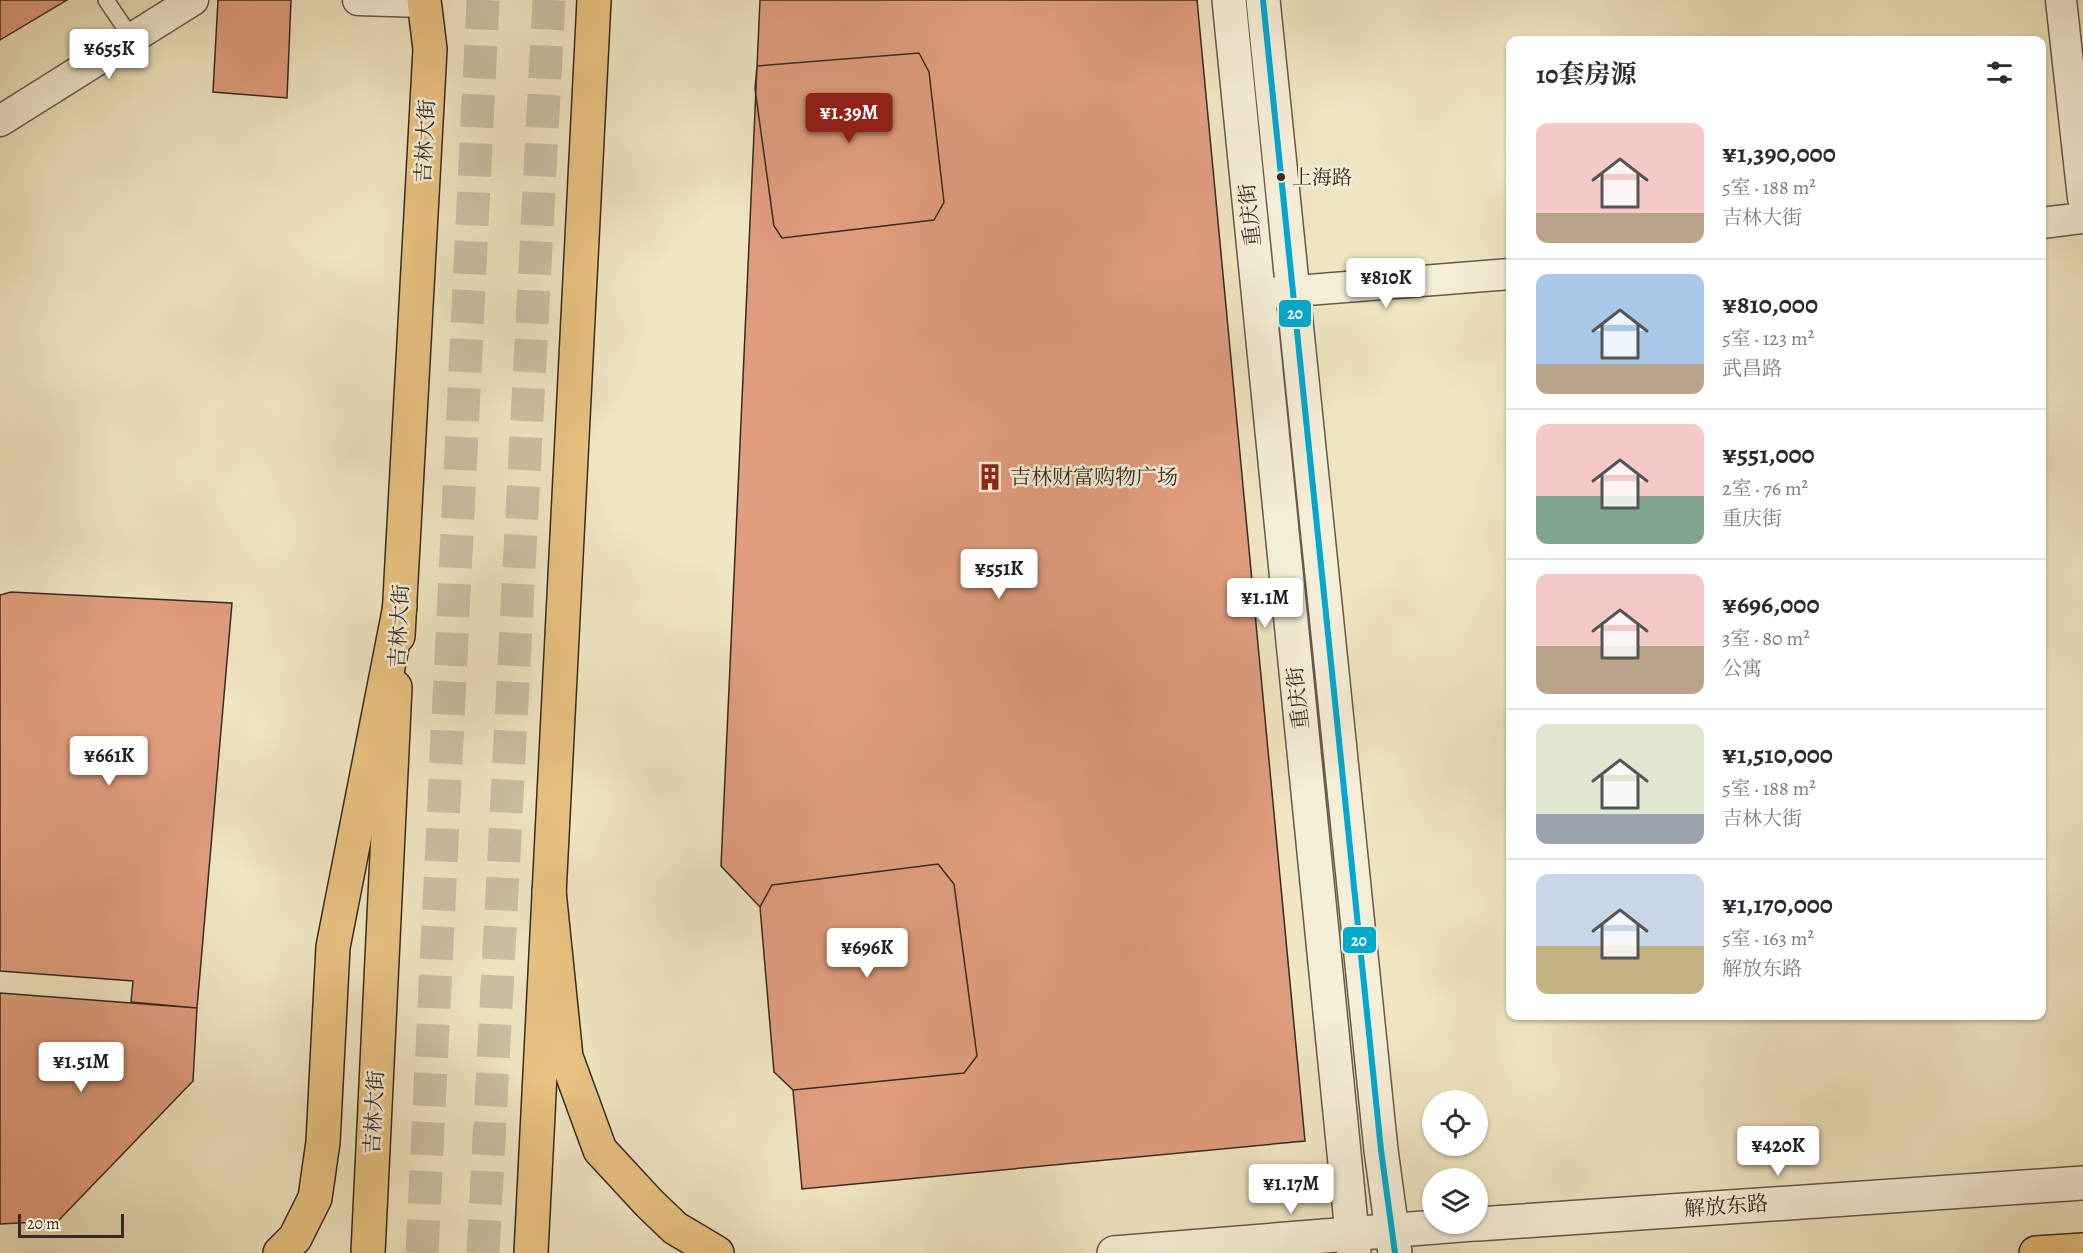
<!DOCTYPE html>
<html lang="zh">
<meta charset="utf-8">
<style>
body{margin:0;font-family:Alegreya,"Noto Serif SC",serif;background:#f2f2f3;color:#2b2b33;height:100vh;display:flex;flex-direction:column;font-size:22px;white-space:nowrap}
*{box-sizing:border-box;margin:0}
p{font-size:20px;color:#7c7c81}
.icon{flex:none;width:33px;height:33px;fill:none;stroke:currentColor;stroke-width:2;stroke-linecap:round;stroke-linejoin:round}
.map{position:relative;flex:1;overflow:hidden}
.sheet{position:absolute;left:1506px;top:36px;width:540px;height:984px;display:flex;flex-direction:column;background:#fff;border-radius:12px;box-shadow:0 2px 4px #0004}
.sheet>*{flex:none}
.controls{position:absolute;left:1422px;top:1090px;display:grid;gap:12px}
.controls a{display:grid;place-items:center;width:66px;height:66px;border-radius:50%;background:#fff;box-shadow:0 2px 4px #0004;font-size:30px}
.scale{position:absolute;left:18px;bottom:15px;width:106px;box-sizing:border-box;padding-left:6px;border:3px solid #372a24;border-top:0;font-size:16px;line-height:21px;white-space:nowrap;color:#372a24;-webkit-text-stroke:4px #f5eed7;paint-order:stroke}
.price{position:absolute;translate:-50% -51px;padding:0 14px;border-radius:6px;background:#fff;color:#222;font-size:20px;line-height:39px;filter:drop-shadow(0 2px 3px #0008)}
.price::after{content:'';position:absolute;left:50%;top:36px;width:18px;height:14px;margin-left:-9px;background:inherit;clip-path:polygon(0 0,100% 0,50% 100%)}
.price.on{background:#8f2418;color:#fff}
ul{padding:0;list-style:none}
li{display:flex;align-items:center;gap:18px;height:150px;padding:0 30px}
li+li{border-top:2px solid #e1e1e2}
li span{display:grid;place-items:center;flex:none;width:168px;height:120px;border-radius:12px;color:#555}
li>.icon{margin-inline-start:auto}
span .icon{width:72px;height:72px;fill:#fffc;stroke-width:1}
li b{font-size:26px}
h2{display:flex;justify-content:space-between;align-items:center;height:72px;padding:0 30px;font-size:26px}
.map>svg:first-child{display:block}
.building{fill:#e09d7d;stroke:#372a24;stroke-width:1.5}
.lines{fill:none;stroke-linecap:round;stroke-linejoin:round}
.primary-tunnel{stroke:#cac0a2;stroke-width:33;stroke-dasharray:33 16;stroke-linecap:butt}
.service-casing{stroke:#65594b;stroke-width:18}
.minor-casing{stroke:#65594b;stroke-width:33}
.tertiary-casing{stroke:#65594b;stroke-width:36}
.primary-casing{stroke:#372a24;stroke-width:36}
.trunk-casing{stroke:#372a24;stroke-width:36}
.service{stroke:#f5eed7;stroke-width:15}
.minor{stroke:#f5eed7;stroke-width:30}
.tertiary{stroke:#f5eed7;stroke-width:33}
.primary{stroke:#e8c280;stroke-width:33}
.trunk{stroke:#e8c280;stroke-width:33}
.bus-1-casing{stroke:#f5eed7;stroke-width:10}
.bus-1{stroke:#00a9ce;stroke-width:6}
.bus-dot{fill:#372a24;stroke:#f5eed7;stroke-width:2}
.labels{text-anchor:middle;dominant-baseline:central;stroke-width:5;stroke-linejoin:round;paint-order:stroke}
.bus-label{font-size:20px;fill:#372a24;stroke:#f5eed7;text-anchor:start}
.street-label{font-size:21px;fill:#372a24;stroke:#f5eed7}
.poi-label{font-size:21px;fill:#372a24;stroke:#f5eed7;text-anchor:start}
.line-badge{stroke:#f5eed7;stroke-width:2}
.badge-label{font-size:16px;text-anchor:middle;font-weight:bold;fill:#fff}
</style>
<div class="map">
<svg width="2083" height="1253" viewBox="0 0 2083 1253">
<rect width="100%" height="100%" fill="#efe5c1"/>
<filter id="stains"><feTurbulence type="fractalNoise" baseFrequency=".00333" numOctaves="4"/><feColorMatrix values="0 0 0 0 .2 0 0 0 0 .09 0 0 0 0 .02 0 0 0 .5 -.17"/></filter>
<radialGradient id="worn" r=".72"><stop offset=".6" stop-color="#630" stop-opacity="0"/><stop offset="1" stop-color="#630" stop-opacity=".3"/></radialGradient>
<path class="building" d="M 0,0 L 67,0 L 0,40 Z
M 218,0 L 291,0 L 287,98 L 213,92 Z
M 760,0 L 1197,0 L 1305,1141 L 802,1189 L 793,1090 L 774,1072 L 760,907 L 721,866 Z
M 919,53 L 929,72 L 944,202 L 934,220 L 782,238 L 774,226 L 755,89 L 757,66 Z
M 11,592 L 232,603 L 197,1008 L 131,1002 L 133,981 L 0,971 L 0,595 Z
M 938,864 L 954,884 L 977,1056 L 964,1073 L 793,1090 L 774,1072 L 760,907 L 772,885 Z
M 0,993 L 197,1008 L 193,1081 L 58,1221 L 0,1224 Z"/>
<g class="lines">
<path class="primary-tunnel" d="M 422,1253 L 483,0
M 483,1253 L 549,0"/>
<defs>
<path id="service" d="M 106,0 L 131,37"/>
<path id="minor" d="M 358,0 L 424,2
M 2061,0 L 2083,198
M 0,121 L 193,0
M 2042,223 L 2083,218
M 1258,294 L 1510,274"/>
<path id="tertiary" d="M 1229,0 L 1354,1253
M 1263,0 L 1381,1150 L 1395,1253
M 1478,1224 L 2083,1183
M 1114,1253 L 1473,1224"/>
<path id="primary" d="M 398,636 L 430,49 L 424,0
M 368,1253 L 395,687
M 531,1253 L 594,0"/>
<path id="trunk" d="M 549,891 L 566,1057 L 600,1150 L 649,1203 L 675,1228 L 717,1253
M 280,1253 L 295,1238 L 315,1198 L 323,1142 L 333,947 L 400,606
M 2036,1253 L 2083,1250"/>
</defs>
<use href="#service" class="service-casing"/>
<use href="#minor" class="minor-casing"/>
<use href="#tertiary" class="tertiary-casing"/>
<use href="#primary" class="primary-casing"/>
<use href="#trunk" class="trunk-casing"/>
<use href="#service" class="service"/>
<use href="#minor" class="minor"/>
<use href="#tertiary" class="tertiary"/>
<use href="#primary" class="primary"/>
<use href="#trunk" class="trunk"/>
<defs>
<path id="bus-1" d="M 1263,0 L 1381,1150 L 1395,1253"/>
</defs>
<use href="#bus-1" class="bus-1-casing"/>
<use href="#bus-1" class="bus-1"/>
</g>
<defs>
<symbol id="building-bare" viewBox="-9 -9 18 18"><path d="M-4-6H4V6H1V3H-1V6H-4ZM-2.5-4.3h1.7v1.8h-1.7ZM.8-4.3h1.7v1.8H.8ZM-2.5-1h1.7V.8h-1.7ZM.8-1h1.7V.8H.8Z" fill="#8f2418" stroke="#f5eed7" stroke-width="2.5" paint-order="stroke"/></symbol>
</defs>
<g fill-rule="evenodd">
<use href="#building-bare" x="971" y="458" width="38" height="38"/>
</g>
<circle class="bus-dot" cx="1281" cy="177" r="5"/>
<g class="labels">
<g class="bus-label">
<text x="1292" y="177">上海路</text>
</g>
<g class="street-label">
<text transform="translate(425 141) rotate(-87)">吉林大街</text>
<text transform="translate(1250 215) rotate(-96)">重庆街</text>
<text transform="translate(399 626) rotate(-87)">吉林大街</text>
<text transform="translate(1298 698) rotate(-96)">重庆街</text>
<text transform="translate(374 1112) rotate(-87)">吉林大街</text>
<text transform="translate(1726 1206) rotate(-4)">解放东路</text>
</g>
<g class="poi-label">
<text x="1010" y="477">吉林财富购物广场</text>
</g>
</g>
<g class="line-badge">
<rect x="1278" y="299" width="34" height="29" rx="6" fill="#00a9ce"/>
<rect x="1342" y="926" width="35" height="28" rx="6" fill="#00a9ce"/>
</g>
<g class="badge-label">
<text x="1295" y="319">20</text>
<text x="1359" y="946">20</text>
</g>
<rect width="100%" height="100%" filter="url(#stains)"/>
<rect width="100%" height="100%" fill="url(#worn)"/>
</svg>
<div class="controls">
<a><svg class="icon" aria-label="locate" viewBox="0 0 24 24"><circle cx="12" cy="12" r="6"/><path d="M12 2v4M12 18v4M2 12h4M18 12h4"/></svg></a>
<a><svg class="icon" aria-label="layers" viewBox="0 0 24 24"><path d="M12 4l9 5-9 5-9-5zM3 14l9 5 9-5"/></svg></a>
</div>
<div class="scale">20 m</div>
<b class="price" style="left:109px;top:80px">¥655K</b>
<b class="price on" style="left:849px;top:144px">¥1.39M</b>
<b class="price" style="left:1386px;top:309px">¥810K</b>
<b class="price" style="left:999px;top:600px">¥551K</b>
<b class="price" style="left:1265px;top:629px">¥1.1M</b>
<b class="price" style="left:109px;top:787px">¥661K</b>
<b class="price" style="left:867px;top:979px">¥696K</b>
<b class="price" style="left:81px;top:1093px">¥1.51M</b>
<b class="price" style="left:1778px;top:1177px">¥420K</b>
<b class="price" style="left:1291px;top:1215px">¥1.17M</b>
<section class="sheet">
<h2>10套房源<svg class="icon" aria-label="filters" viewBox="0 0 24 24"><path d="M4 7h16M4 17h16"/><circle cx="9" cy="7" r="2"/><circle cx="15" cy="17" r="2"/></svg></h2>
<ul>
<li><span style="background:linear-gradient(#f6c9c9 75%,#b9a48a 0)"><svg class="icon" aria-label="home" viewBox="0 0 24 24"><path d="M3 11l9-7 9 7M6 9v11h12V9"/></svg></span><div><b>¥1,390,000</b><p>5室 · 188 m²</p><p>吉林大街</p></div></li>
<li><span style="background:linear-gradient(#a9c7e8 75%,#b9a48a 0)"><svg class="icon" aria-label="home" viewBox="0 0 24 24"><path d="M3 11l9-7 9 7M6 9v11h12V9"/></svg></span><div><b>¥810,000</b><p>5室 · 123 m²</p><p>武昌路</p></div></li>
<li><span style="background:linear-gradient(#f6c9c9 60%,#7fa58c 0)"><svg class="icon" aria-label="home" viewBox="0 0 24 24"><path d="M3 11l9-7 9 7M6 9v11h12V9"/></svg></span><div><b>¥551,000</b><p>2室 · 76 m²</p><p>重庆街</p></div></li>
<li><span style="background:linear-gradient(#f6c9c9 60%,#b9a48a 0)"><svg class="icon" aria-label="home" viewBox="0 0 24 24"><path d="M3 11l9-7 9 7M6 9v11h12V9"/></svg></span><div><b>¥696,000</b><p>3室 · 80 m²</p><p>公寓</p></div></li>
<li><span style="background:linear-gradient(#dfe7d0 75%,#9aa5b1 0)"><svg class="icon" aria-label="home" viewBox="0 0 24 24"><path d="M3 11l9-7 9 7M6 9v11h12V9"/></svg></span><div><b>¥1,510,000</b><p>5室 · 188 m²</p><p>吉林大街</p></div></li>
<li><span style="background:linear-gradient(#c9d6e8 60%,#c2b280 0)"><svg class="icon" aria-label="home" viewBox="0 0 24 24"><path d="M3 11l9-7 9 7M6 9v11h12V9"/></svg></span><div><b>¥1,170,000</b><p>5室 · 163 m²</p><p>解放东路</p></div></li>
</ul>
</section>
</div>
